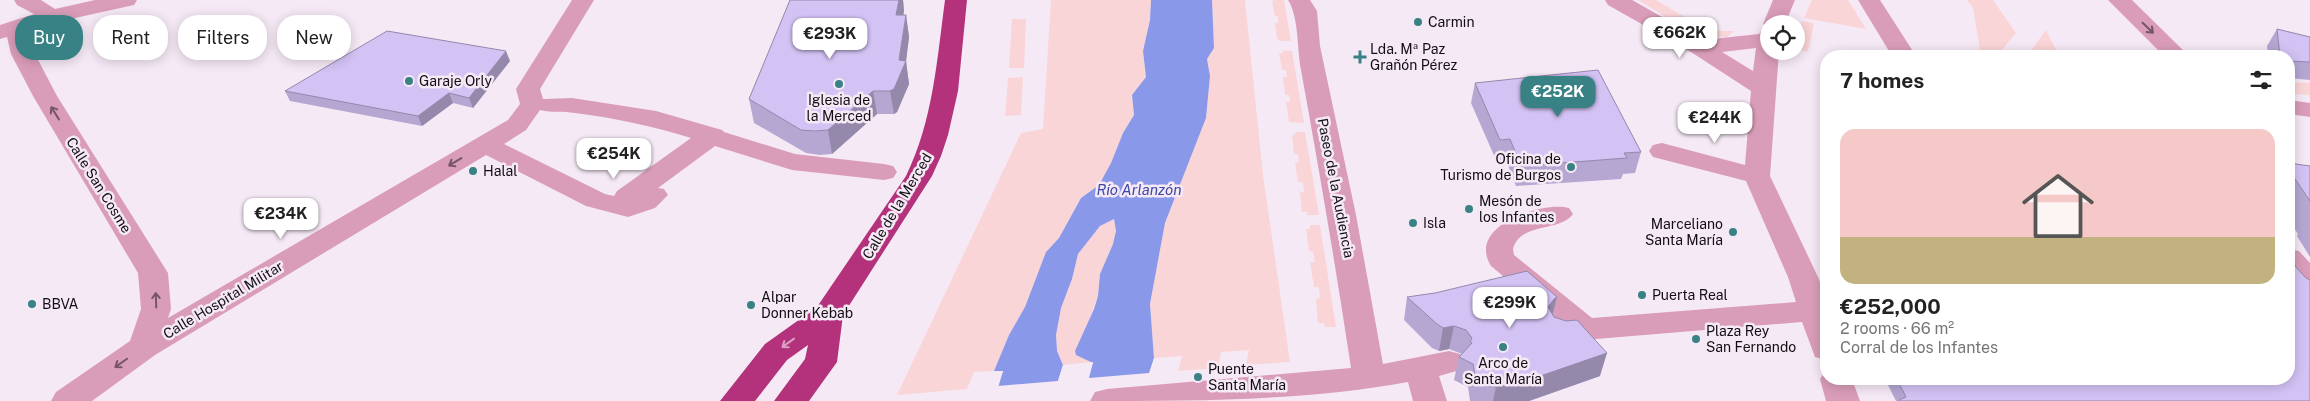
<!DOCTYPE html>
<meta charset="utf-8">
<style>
body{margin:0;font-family:"Public Sans",sans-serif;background:#f2f2f2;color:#222;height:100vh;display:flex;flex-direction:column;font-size:19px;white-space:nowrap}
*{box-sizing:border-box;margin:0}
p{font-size:16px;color:#767676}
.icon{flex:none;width:28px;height:28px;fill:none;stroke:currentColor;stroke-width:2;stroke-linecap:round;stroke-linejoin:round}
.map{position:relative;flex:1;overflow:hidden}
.panel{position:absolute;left:1820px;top:50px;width:475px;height:335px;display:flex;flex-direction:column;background:#fff;border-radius:20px;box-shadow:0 2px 12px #0003}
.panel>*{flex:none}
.top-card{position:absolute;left:15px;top:15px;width:475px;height:45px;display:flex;gap:10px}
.fabs{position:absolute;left:1760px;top:15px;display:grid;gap:10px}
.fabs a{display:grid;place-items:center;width:45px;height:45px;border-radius:50%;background:#fff;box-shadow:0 2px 12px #0003;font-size:25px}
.price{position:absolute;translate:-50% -42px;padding:0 11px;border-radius:10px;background:#fff;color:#222;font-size:16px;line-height:32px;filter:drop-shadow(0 1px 2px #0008)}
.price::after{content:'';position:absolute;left:50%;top:30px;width:15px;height:11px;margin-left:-8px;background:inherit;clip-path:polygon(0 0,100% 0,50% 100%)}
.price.active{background:#388184;color:#fff}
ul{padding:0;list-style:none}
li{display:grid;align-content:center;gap:10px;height:265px;padding:0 20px}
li+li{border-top:1px solid #e0e0e0}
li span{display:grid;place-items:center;height:155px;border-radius:15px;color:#555}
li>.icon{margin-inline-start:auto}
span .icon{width:90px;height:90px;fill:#fffc;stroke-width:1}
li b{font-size:21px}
h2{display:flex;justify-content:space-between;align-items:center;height:60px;padding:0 20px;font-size:21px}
.pill{padding:0 18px;border-radius:20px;background:#fff;box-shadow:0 2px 12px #0003;font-size:18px;line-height:45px}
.pill.active{background:#388184;color:#fff}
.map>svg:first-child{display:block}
.green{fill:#fad5d7}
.water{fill:#8998e8}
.pier{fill:#f6e9f6}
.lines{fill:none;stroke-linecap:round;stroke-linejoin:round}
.street{fill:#da9db9;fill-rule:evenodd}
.highway{fill:#b3327b;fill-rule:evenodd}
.wall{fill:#b5a7d2}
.shaded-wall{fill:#9488ab}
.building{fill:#d3c2f4;stroke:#9488ab}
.oneway{stroke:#765666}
.oneway2{stroke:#dba0c5}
.poi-dot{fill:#388184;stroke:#f6e9f6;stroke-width:2}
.labels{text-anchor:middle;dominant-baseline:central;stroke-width:5;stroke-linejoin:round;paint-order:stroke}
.poi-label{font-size:14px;fill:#120e12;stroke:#f6e9f6;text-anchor:start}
.street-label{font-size:14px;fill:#120e12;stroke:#f6e9f6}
.water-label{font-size:15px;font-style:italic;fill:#4049a6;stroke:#f6e9f6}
</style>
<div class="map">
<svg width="2310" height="401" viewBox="0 0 2310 401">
<rect width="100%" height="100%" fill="#f6e9f6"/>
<path class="green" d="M 1051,0 L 1151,0 L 1150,20 L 1143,51 L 1146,77 L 1132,95 L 1134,115 L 1123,133 L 1111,163 L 1099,185 L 1081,198 L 1059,238 L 1046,252 L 1025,307 L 1009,335 L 994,371 L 974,372 L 967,389 L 897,395 L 1021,133 L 1043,129 Z
M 1212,0 L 1245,0 L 1263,175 L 1290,362 L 1246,365 L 1249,350 L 1221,352 L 1218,368 L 1178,371 L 1182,356 L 1154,358 L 1150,304 L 1165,223 L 1206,118 L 1210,76 L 1207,59 L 1214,48 Z
M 1275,0 L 1284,0 L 1291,41 L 1282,41 L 1277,39 L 1275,23 L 1278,23 L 1278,16 L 1275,16 L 1272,1 Z
M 1638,0 L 1656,0 L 1709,31 L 1734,31 L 1727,37 C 1693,39 1666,16 1638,0 Z
M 1812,0 L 1848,0 L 1866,29 L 1804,18 Z
M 1967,0 L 1993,0 L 2016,33 L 1997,56 L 1981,56 L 1973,8 Z
M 1012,19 L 1026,19 L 1024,68 L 1009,68 Z
M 1802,21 L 1814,23 L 1808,52 L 1796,49 L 1796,36 Z
M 2046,30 L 2059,56 L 2027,56 Z
M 1283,50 L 1292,51 L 1304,123 L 1289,122 L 1286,102 L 1290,102 L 1289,95 L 1285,95 L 1283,77 L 1287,77 L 1286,70 L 1282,70 L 1279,53 L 1283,53 Z
M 1023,77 L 1021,115 L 1005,116 L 1008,78 Z
M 2289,82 L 2310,83 L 2310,95 L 2289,94 Z
M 1295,132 L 1305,132 L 1319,215 L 1307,215 L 1307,212 L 1302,212 L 1300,192 L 1304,192 L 1303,183 L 1298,182 L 1295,163 L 1299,162 L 1298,154 L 1294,154 L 1292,135 L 1295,135 Z
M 1114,219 L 1116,231 L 1113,244 L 1100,274 L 1098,296 L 1076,355 L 1093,362 L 1063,365 L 1057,351 L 1056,335 L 1061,308 L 1072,279 L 1078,254 L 1100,226 Z
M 1310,225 L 1320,225 L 1336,327 L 1325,327 L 1324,323 L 1318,323 L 1316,299 L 1320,298 L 1319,287 L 1314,287 L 1310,262 L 1315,262 L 1313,252 L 1309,251 L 1306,229 L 1310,229 Z"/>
<path class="water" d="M 1151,0 L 1212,0 L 1214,48 L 1207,59 L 1210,76 L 1206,118 L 1165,223 L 1150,304 L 1154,358 L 1143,401 L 1088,378 L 1093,363 L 1076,355 L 1075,351 L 1094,309 L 1098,296 L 1100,274 L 1113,244 L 1116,231 L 1114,219 L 1100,226 L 1078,254 L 1072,279 L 1061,308 L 1056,335 L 1057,351 L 1063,365 L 1058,381 L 994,401 L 1003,371 L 994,371 L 1009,335 L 1025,307 L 1046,252 L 1059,238 L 1081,198 L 1099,185 L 1111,163 L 1123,133 L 1134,115 L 1132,95 L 1146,77 L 1143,51 L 1150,20 Z"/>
<path class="pier" d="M 1154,358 L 1156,358 L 1145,401 L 1081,401 L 1090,364 L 1087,363 L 1093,362 L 1089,378 L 1149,373 Z
M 1063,365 L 1066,365 L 1057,401 L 991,401 L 1000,374 L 994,374 L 992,371 L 1003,371 L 998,386 L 1058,381 Z"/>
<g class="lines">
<path class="street" d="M 14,0 L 41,0 L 55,9 L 95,0 L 137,0 L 134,5 L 57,22 L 28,31 L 35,54 L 57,96 L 168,273 L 171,309 L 168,318 L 508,120 L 520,104 L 516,89 L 572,0 L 594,0 L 540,89 L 543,99 L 572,98 L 656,111 L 722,130 L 724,132 L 795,154 L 884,164 L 893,166 L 897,172 L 893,178 L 884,180 L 792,170 L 715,146 L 658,188 L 664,189 L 668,195 L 655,208 L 628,217 L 586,206 L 486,155 L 155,355 L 92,401 L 51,401 L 56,392 L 130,341 L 141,309 L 138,273 L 33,96 L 11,54 L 7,37 L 0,39 L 0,25 L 34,14 L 17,5 ZM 540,110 C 552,113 563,111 575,113 C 614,118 653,126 691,138 L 617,191 L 614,196 L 605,194 L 504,144 L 526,130 Z
M 1288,0 L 1310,0 L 1317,11 L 1320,46 L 1356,215 L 1383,364 L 1449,351 L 1460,354 L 1465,362 L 1460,370 L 1439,376 L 1447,401 L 1413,401 L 1408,382 C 1304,401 1197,401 1090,401 L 1095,392 L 1107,389 L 1351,368 C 1336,268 1319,169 1301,70 C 1297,49 1299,17 1288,0 Z
M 1605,0 L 1632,0 L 1703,40 L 1759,34 L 1761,31 L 1768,29 L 1763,24 L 1773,0 L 1795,0 L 1785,24 L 1769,24 L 1769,51 L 1779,51 L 1770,176 L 1818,277 L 1826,300 L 1826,360 L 1815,357 L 1802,322 L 1560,342 L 1549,339 L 1544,331 L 1549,323 L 1557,321 L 1491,266 C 1466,226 1541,201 1569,208 L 1573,214 C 1561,232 1520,222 1513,249 L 1514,255 L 1592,318 L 1796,302 L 1788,277 L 1746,181 L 1653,157 L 1649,151 L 1653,145 L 1662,143 L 1745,165 L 1751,91 L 1691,52 L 1608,5 ZM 1756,48 L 1753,71 L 1722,52 Z
M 1858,0 L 1880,0 L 1916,56 L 1892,56 Z
M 2108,0 L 2132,0 L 2189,56 L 2164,56 Z
M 2289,100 L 2310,103 L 2310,117 L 2289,114 Z
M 2289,249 L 2299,251 L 2310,263 L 2310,291 L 2299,288 L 2289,276 Z
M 1826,370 L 1826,379 L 1852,379 L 1860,401 L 1826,401 L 1820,379 Z"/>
<path class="highway" d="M 945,0 L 967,0 L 958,91 L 948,135 L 941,156 L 932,176 L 843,315 L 837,362 L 809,401 L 774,401 L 805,359 L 808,345 L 787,360 L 755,401 L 720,401 L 765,344 L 817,307 L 906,176 C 933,121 937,60 945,0 Z"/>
</g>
<path class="wall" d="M 790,0 L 903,0 L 904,11 L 903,15 L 906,15 L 909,37 L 906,61 L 909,84 L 897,112 L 894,114 L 877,114 L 832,154 L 820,155 L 806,153 L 754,123 L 749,99 Z
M 2277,29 L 2310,37 L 2310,80 L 2289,78 L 2289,56 L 2268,56 L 2267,46 Z
M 510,61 L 473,108 L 453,103 L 422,126 L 290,101 L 285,91 Z
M 1475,83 L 1641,152 L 1635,173 L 1623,174 L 1621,179 L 1516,186 L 1506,160 L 1496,160 L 1471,103 Z
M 2289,163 L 2310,166 L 2310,257 L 2297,236 L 2298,234 L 2289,220 Z
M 1407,297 L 1553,315 L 1600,376 L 1529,401 L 1470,401 L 1468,387 L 1454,380 L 1459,357 L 1462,354 L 1449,349 L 1439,351 L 1432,348 L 1404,320 Z
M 1885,379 L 2289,379 L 2310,401 L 1896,401 Z"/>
<path class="shaded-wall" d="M 899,0 L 903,0 L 904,11 L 899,38 L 896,15 Z
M 906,15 L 909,37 L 906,61 L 909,84 L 897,112 L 894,114 L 890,91 L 899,60 Z
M 506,51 L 510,61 L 473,108 L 469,98 Z
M 873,91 L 877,114 L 832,154 L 828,130 Z
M 449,93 L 453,103 L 422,126 L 418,116 Z
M 1557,297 L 1551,321 L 1548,307 L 1554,299 Z
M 1454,326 L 1449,349 L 1439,351 L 1443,328 Z
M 1607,353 L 1600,376 L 1529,401 L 1493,401 L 1496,387 Z"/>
<path class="building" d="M 790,0 L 899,0 L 896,15 L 906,15 L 899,60 L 906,61 L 894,89 L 890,91 L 873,91 L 828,130 L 815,131 L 801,130 L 749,99 Z
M 2277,29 L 2310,37 L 2310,62 L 2289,61 L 2289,56 L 2280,56 Z
M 387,31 L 506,51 L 469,98 L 449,93 L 418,116 L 285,91 Z
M 1598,70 L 1641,152 L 1624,153 L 1627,158 L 1521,166 L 1510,139 L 1500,140 L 1475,83 Z
M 2289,163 L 2310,166 L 2310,201 L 2289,170 Z
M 2289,258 L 2295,263 L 2295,266 L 2306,278 L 2310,280 L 2310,401 L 1899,401 L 1899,400 L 1906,397 L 1897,379 L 2289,379 Z
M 1527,271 L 1557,297 L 1554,299 L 1548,307 L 1554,317 L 1566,321 L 1577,320 L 1607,353 L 1523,382 L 1496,387 L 1484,386 L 1476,381 L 1473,364 L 1459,357 L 1472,343 L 1470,342 L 1472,338 L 1466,330 L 1454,326 L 1443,328 L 1437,324 L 1407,297 L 1435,293 Z"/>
<defs><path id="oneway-shaft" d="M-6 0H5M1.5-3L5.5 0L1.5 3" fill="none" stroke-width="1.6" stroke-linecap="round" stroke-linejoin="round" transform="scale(1.25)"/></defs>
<g class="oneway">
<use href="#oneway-shaft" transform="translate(2148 28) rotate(44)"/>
<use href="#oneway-shaft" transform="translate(55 113) rotate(-122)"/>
<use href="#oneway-shaft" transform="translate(455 162) rotate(149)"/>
<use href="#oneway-shaft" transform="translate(156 300) rotate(-92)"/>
<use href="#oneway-shaft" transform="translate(121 363) rotate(145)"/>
</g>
<use class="oneway2" href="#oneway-shaft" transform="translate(788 343) rotate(144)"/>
<g class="poi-dot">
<circle cx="1418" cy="22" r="5"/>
<path d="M1357.5 49.5h5v5h5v5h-5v5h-5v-5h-5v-5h5z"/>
<circle cx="409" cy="81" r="5"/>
<circle cx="839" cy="84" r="5"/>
<circle cx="1571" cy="167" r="5"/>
<circle cx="473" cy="171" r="5"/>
<circle cx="1469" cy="209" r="5"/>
<circle cx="1413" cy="223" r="5"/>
<circle cx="1733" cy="232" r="5"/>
<circle cx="1642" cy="295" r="5"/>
<circle cx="32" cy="304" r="5"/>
<circle cx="751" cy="305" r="5"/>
<circle cx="1696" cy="339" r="5"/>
<circle cx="1503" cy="347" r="5"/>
<circle cx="1198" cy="377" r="5"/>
</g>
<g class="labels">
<g class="poi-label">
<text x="1428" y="22">Carmin</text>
<text x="1370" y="49">Lda. Mª Paz<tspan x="1370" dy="16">Grañón Pérez</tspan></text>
<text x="419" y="81">Garaje Orly</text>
<text x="839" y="100" text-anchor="middle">Iglesia de<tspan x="839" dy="16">la Merced</tspan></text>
<text x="1561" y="159" text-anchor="end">Oficina de<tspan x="1561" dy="16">Turismo de Burgos</tspan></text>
<text x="483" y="171">Halal</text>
<text x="1479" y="201">Mesón de<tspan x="1479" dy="16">los Infantes</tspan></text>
<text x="1423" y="223">Isla</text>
<text x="1723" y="224" text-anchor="end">Marceliano<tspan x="1723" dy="16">Santa María</tspan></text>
<text x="1652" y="295">Puerta Real</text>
<text x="761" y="297">Alpar<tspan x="761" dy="16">Donner Kebab</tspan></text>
<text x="42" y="304">BBVA</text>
<text x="1706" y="331">Plaza Rey<tspan x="1706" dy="16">San Fernando</tspan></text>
<text x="1503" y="363" text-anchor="middle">Arco de<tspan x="1503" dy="16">Santa María</tspan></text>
<text x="1208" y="369">Puente<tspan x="1208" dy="16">Santa María</tspan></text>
</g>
<g class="street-label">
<text transform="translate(99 185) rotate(58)">Calle San Cosme</text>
<text transform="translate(1336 188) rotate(79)">Paseo de la Audiencia</text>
<text transform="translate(897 206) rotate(-59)">Calle de la Merced</text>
<text transform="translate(223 300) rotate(-31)">Calle Hospital Militar</text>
</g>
<g class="water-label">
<text x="1139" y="189">Río Arlanzón</text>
</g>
</g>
</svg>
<div class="fabs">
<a><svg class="icon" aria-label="locate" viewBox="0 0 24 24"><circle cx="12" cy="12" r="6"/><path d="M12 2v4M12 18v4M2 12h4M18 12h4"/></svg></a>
</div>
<b class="price" style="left:1680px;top:59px">€662K</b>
<b class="price" style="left:830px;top:60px">€293K</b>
<b class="price active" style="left:1558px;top:118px">€252K</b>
<b class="price" style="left:1715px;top:144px">€244K</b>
<b class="price" style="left:614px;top:180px">€254K</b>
<b class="price" style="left:281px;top:240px">€234K</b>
<b class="price" style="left:1510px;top:329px">€299K</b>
<div class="top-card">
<a class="pill active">Buy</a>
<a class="pill">Rent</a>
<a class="pill">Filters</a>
<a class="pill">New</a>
</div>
<section class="panel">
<h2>7 homes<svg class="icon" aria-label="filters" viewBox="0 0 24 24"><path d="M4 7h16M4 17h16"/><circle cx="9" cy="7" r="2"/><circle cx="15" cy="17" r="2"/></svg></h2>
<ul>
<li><span style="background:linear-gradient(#f6c9c9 70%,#c2b280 0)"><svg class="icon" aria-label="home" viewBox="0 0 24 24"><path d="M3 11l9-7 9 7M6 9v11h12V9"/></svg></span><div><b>€252,000</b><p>2 rooms · 66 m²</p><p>Corral de los Infantes</p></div></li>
</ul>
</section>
</div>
